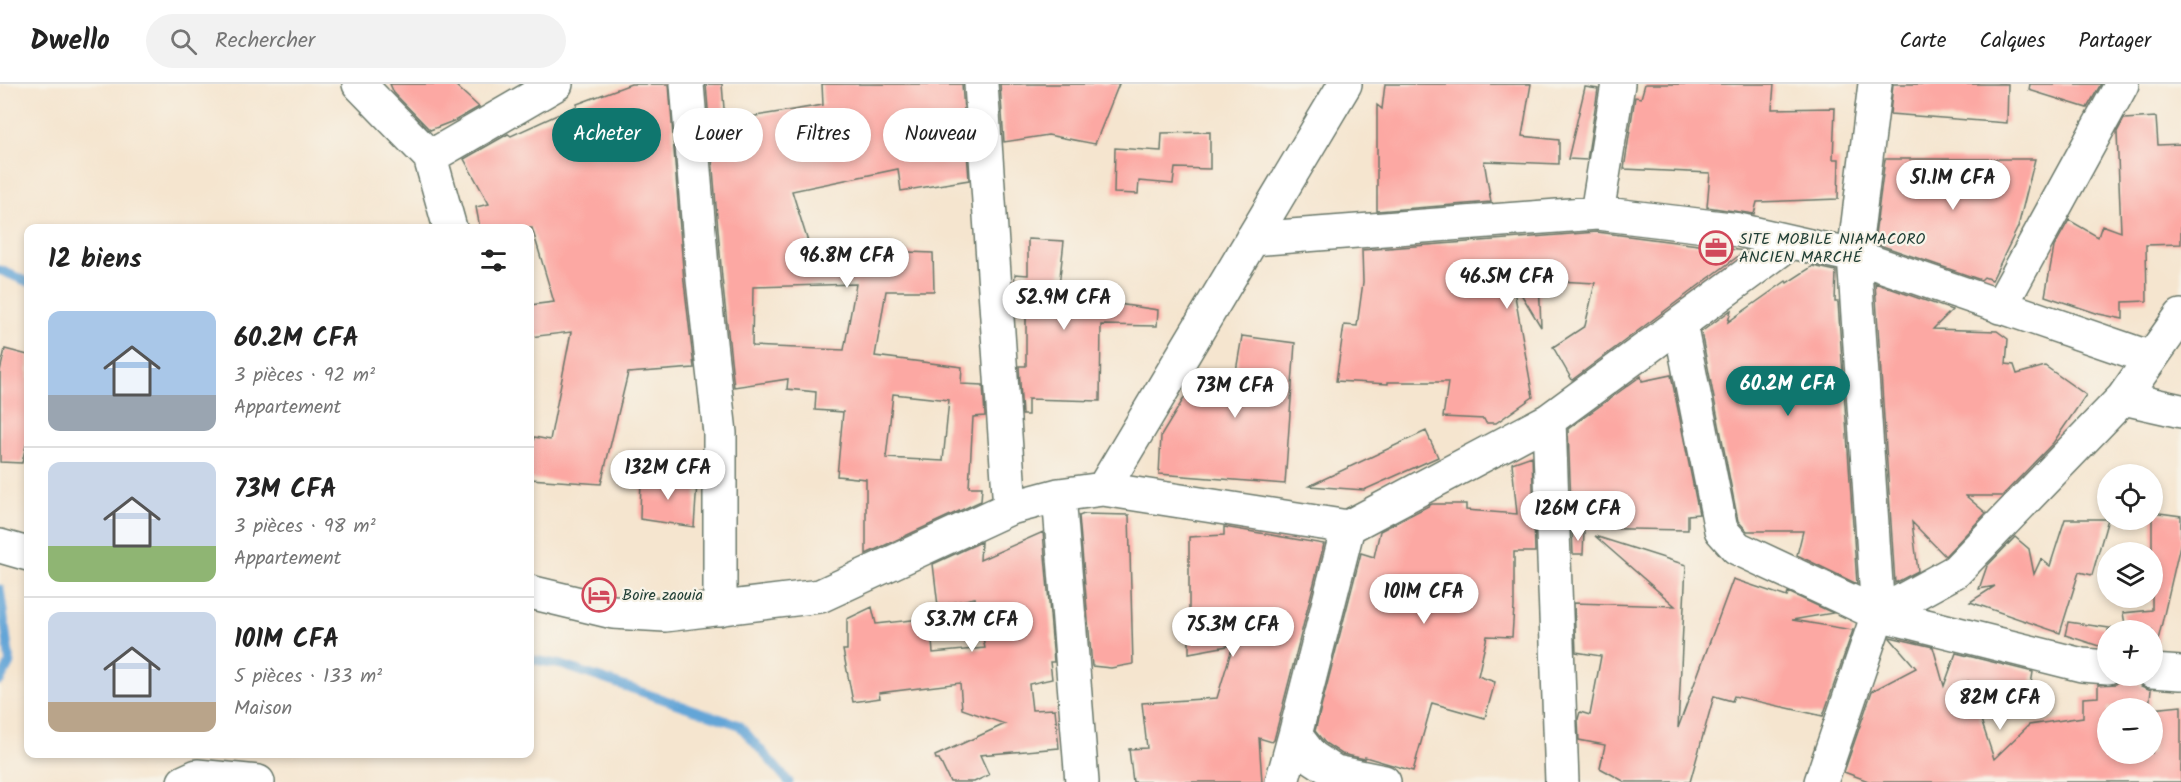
<!DOCTYPE html>
<html lang="fr">
<meta charset="utf-8">
<style>
body{margin:0;font-family:Kalam,sans-serif;background:#f2f2f2;color:#222;height:100vh;display:flex;flex-direction:column;font-size:22px;white-space:nowrap}
*{box-sizing:border-box;margin:0}
p{font-size:20px;color:#767676}
.icon{flex:none;width:33px;height:33px;fill:none;stroke:currentColor;stroke-width:2;stroke-linecap:round;stroke-linejoin:round}
.map{position:relative;flex:1;overflow:hidden}
.drawer{position:absolute;left:24px;top:140px;width:510px;height:534px;display:flex;flex-direction:column;background:#fff;border-radius:12px;box-shadow:0 3px 9px #0003}
.drawer>*{flex:none}
.banner{position:absolute;left:552px;top:24px;width:570px;height:54px;display:flex;gap:12px}
.controls{position:absolute;left:2097px;top:380px;display:grid;gap:12px}
.controls a{display:grid;place-items:center;width:66px;height:66px;border-radius:50%;background:#fff;box-shadow:0 3px 9px #0003;font-size:30px}
.price{position:absolute;translate:-50% -51px;padding:0 14px;border-radius:21px;background:#fff;color:#222;font-size:20px;line-height:39px;filter:drop-shadow(0 2px 3px #0008)}
.price::after{content:'';position:absolute;left:50%;top:36px;width:18px;height:14px;margin-left:-9px;background:inherit;clip-path:polygon(0 0,100% 0,50% 100%)}
.price.current{background:#0f766e;color:#fff}
ul{padding:0;list-style:none}
li{display:flex;align-items:center;gap:18px;height:150px;padding:0 24px}
li+li{border-top:2px solid #e0e0e0}
li span{display:grid;place-items:center;flex:none;width:168px;height:120px;border-radius:12px;color:#555}
li>.icon{margin-inline-start:auto}
span .icon{width:72px;height:72px;fill:#fffc;stroke-width:1}
li b{font-size:26px}
h2{display:flex;justify-content:space-between;align-items:center;height:72px;padding:0 24px;font-size:26px}
.pill{padding:0 21px;border-radius:27px;background:#fff;box-shadow:0 3px 9px #0003;font-size:21px;line-height:54px}
.pill.current{background:#0f766e;color:#fff}
header{display:flex;align-items:center;gap:36px;box-sizing:border-box;height:84px;padding:0 30px;background:#fff;border-bottom:2px solid #e0e0e0}
header strong{font-size:28px}
nav{display:flex;gap:33px;margin-inline-start:auto;font-size:21px}
.search{width:420px;height:54px;background:#f2f2f2;display:flex;align-items:center;gap:15px;box-sizing:border-box;padding:0 21px;border-radius:33px;color:#767676;font-size:22px}
.map>svg:first-child{display:block}
.lines{fill:none;stroke-linecap:round;stroke-linejoin:round}
.stream{stroke:#63a5d7;stroke-width:9}
.building{fill:#fca8a3;fill-rule:evenodd}
.minor-casing{stroke:#6a786a;stroke-width:36}
.minor{stroke:#fff;stroke-width:33}
.labels{text-anchor:middle;dominant-baseline:central;stroke-width:4.5;stroke-linejoin:round;paint-order:stroke}
.poi-label{font-size:16px;fill:#1f3d34;stroke:#f7f3e8;text-anchor:start}
</style>
<header>
<strong>Dwello</strong>
<div class="search"><svg class="icon" aria-label="search" viewBox="0 0 24 24"><circle cx="10" cy="10" r="6"/><path d="M15 15l6 6"/></svg>Rechercher</div>
<nav><a>Carte</a><a>Calques</a><a>Partager</a></nav>
</header>
<div class="map">
<svg width="2181" height="698" viewBox="0 0 2181 698">
<rect width="100%" height="100%" fill="#f7f3e8"/>
<filter id="ink" filterUnits="userSpaceOnUse"><feTurbulence type="fractalNoise" baseFrequency=".0167" numOctaves="2"/><feDisplacementMap in="SourceGraphic" scale="12" xChannelSelector="R" yChannelSelector="G"/><feConvolveMatrix kernelMatrix="1 2 1 2 8 2 1 2 1" color-interpolation-filters="sRGB"/></filter>
<filter id="wash" filterUnits="userSpaceOnUse"><feTurbulence type="fractalNoise" baseFrequency=".008" numOctaves="4" result="noise"/><feDisplacementMap in="SourceGraphic" scale="24" xChannelSelector="R" yChannelSelector="G"/><feGaussianBlur stdDeviation="1.35" result="paint"/><feColorMatrix in="noise" values="0 0 0 0 0 0 0 0 0 0 0 0 0 0 0 0 0 1.4 0 .05"/><feComposite in="paint" operator="in"/></filter>
<g filter="url(#wash)">
<rect width="100%" height="100%" fill="#f5e5cf"/>
<g class="lines">
<path class="stream" d="M 0,186 L 28,198
M 0,505 L 10,579 L 0,597
M 530,575 L 562,581 L 739,641 L 789,698"/>
</g>
<g id="blocks">
<path class="building" d="M 390,0 L 454,0 L 479,23 L 456,36 L 430,46 L 394,9 Z
M 631,0 L 669,0 L 684,198 L 694,284 L 628,289 L 601,400 L 530,395 L 530,380 L 534,353 L 550,356 L 571,248 L 530,253 L 530,221 L 554,218 L 532,144 L 480,144 L 476,123 L 489,120 L 464,75 L 508,50 L 511,52 L 577,22 L 577,20 Z
M 706,0 L 722,0 L 725,37 L 823,21 L 822,0 L 962,0 L 969,96 L 901,107 L 898,85 L 792,107 L 809,161 L 882,160 L 882,167 L 933,169 L 934,207 L 886,207 L 875,272 L 962,283 L 961,300 L 983,301 L 985,332 L 973,333 L 969,403 L 982,403 L 981,417 L 866,470 L 866,395 L 837,392 L 843,328 L 815,326 L 816,308 L 787,305 L 788,295 L 734,303 L 722,194 ZM 856,200 L 844,266 L 752,262 L 753,203 ZM 893,310 L 949,316 L 943,377 L 886,374 Z
M 1000,0 L 1119,0 L 1095,60 L 1048,51 L 1004,58 Z
M 1385,0 L 1531,0 L 1522,52 L 1559,56 L 1559,80 L 1484,77 L 1491,118 L 1377,127 L 1377,21 L 1382,25 Z
M 1645,0 L 1774,0 L 1772,25 L 1835,24 L 1833,75 L 1839,75 L 1838,115 L 1757,118 L 1754,130 L 1707,123 L 1710,89 L 1624,85 L 1635,13 L 1641,14 Z
M 1893,0 L 2008,0 L 2007,39 L 1890,30 Z
M 2030,0 L 2101,0 L 2087,24 L 2029,6 Z
M 1585,3 L 1598,5 L 1587,76 L 1568,75 Z
M 2156,33 L 2158,61 L 2181,60 L 2181,160 L 2146,161 L 2147,217 L 2123,218 L 2123,235 L 2099,230 L 2045,212 L 2054,163 L 2069,136 L 2098,153 L 2102,141 L 2121,148 L 2117,48 L 2124,35 Z
M 1210,48 L 1210,85 L 1175,84 L 1173,100 L 1139,97 L 1138,110 L 1114,109 L 1115,64 L 1161,67 L 1162,49 Z
M 1885,75 L 2035,75 L 2018,143 L 1992,196 L 1984,193 L 1981,196 L 1874,159 Z
M 1597,148 L 1745,167 L 1572,296 L 1553,263 L 1585,242 L 1595,199 L 1539,196 L 1541,243 L 1512,195 L 1533,313 L 1496,339 L 1486,339 L 1484,335 L 1443,333 L 1448,298 L 1388,298 L 1388,300 L 1336,297 L 1344,241 L 1357,242 L 1363,198 L 1362,166 Z
M 1028,155 L 1064,157 L 1058,211 L 1158,226 L 1157,242 L 1101,241 L 1100,317 L 1028,315 L 1028,331 L 1022,331 L 1019,282 L 1026,282 L 1026,219 L 1015,217 L 1014,205 L 1015,190 L 1028,191 Z
M 1813,182 L 1836,187 L 1835,218 L 1838,218 L 1857,500 L 1797,471 L 1803,447 L 1747,447 L 1738,437 L 1701,248 L 1731,226 L 1728,238 L 1786,197 L 1787,199 Z
M 1875,199 L 1952,226 L 1933,245 L 1997,247 L 2008,255 L 2006,280 L 2014,281 L 2017,290 L 2045,282 L 2086,311 L 2053,359 L 2002,412 L 1966,412 L 1986,429 L 1945,472 L 1912,438 L 1918,487 L 1895,499 Z
M 1242,252 L 1295,259 L 1285,400 L 1159,390 L 1161,352 L 1201,286 L 1235,293 Z
M 5,265 L 28,271 L 28,353 L 22,379 L 0,378 L 0,287 Z
M 1671,291 L 1699,430 L 1688,431 L 1688,446 L 1572,444 L 1568,345 L 1641,292 L 1642,297 Z
M 1426,347 L 1438,373 L 1364,406 L 1309,402 Z
M 1532,372 L 1535,468 L 1514,468 L 1514,523 L 1512,553 L 1487,552 L 1478,592 L 1495,598 L 1485,634 L 1432,619 L 1413,687 L 1365,673 L 1365,675 L 1342,670 L 1325,659 L 1315,647 L 1361,469 L 1374,473 L 1380,447 L 1432,420 L 1466,420 L 1466,426 L 1517,430 L 1512,379 Z
M 641,391 L 697,399 L 694,443 L 640,435 Z
M 2152,428 L 2181,432 L 2181,457 L 2156,565 L 2152,568 L 2152,546 L 2126,546 L 2123,529 L 2152,526 Z
M 1084,430 L 1129,431 L 1133,580 L 1111,584 L 1092,582 L 1079,432 Z
M 2065,435 L 2108,435 L 2092,491 L 2079,488 L 2060,549 L 1970,518 L 1995,502 L 1979,505 L 1987,482 L 2015,453 L 2029,465 L 2034,490 L 2041,475 L 2050,482 Z
M 1224,443 L 1324,460 L 1274,656 L 1272,658 L 1259,654 L 1262,698 L 1133,698 L 1129,665 L 1147,664 L 1142,619 L 1217,614 L 1233,561 L 1189,569 L 1189,453 L 1224,451 Z
M 1572,444 L 1584,448 L 1583,470 L 1573,470 Z
M 1043,448 L 1054,578 L 1050,578 L 1052,595 L 1029,600 L 1032,626 L 1055,625 L 1059,664 L 980,671 L 989,691 L 974,698 L 950,698 L 939,675 L 936,675 L 935,672 L 1005,640 L 962,625 L 960,599 L 879,609 L 880,614 L 853,618 L 843,566 L 847,566 L 847,535 L 872,523 L 876,540 L 930,534 L 933,569 L 985,564 L 975,514 L 938,522 L 933,480 L 981,458 L 980,476 Z
M 1595,452 L 1686,481 L 1678,644 L 1733,495 L 1787,513 L 1788,508 L 1833,529 L 1792,536 L 1853,546 L 1823,632 L 1734,612 L 1732,617 L 1714,612 L 1690,698 L 1625,698 L 1600,684 L 1605,661 L 1579,656 L 1578,635 L 1580,628 L 1590,631 L 1601,572 L 1576,568 L 1574,519 L 1675,522 Z
M 2068,538 L 2123,546 L 2108,546 L 2108,564 L 2105,564 L 2065,551 Z
M 1890,553 L 1933,563 L 1944,602 L 1956,569 L 2033,588 L 2029,612 L 1968,597 L 1994,675 L 2029,641 L 2083,633 L 2083,614 L 2098,613 L 2098,601 L 2116,600 L 2124,591 L 2134,591 L 2141,602 L 2151,606 L 2149,624 L 2108,624 L 2108,669 L 2152,669 L 2152,625 L 2181,622 L 2181,698 L 1871,698 L 1844,688 L 1872,607 L 1916,584 L 1890,554 Z"/>
</g>
</g>
<g filter="url(#ink)">
<use href="#blocks" fill-opacity="0" stroke="#6a786a" stroke-width="1.5"/>
<g class="lines">
<defs>
<path id="minor" d="M 359,0 L 430,73 L 450,144
M 687,0 L 703,196 L 720,349 L 720,525
M 981,0 L 1010,424
M 1875,0 L 1854,172 L 1878,530
M 430,73 L 556,0
M 1597,129 L 1618,0
M 1252,155 L 1597,129 L 1739,146 L 1854,172 L 2151,274
M 2000,223 L 2122,0
M 1680,240 L 1721,446 L 1737,464 L 1878,530 L 2082,581 L 2108,583
M 2123,314 L 2181,327
M 1549,336 L 1562,698
M 1103,405 L 1345,0
M 1059,411 L 1082,698
M 1348,443 L 1295,651 L 1312,673 L 1335,688 L 1384,698
M 0,462 L 28,470
M 530,508 L 613,528 L 665,531 L 820,512 L 1010,424 L 1059,411 L 1103,405 L 1348,443 L 1549,336 L 1791,158
M 2152,587 L 2181,589
M 184,698 L 197,692 L 258,698
M 1282,698 L 1295,651
M 1821,698 L 1878,530 L 1956,487 L 2123,314 L 2181,232"/>
</defs>
<use href="#minor" class="minor-casing"/>
<use href="#minor" class="minor"/>
</g>
</g>
<defs>
<symbol id="office-ring" viewBox="-11 -11 22 22"><circle r="9.5" fill="#f7f3e8" stroke="#d1495b" stroke-width="1.5"/><path d="M-6-3h4V-5.5h4V-3h4V5H-6ZM-1-4.5V-3h2v-1.5ZM-6 0V1H6V0Z" fill="#d1495b"/></symbol>
<symbol id="hotel-ring" viewBox="-11 -11 22 22"><circle r="9.5" fill="#f7f3e8" stroke="#d1495b" stroke-width="1.5"/><path d="M-6-4.5h1.5V1H6V5H4.5V3h-9V5H-6ZM-4 0a1.8 1.8 0 1 1 3.6 0ZM.5 0V-2.5h3Q6-2.5 6 0Z" fill="#d1495b"/></symbol>
</defs>
<g fill-rule="evenodd">
<use href="#office-ring" x="1697" y="145" width="38" height="38"/>
<use href="#hotel-ring" x="580" y="492" width="38" height="38"/>
</g>
<g class="labels">
<g class="poi-label">
<text x="1739" y="155">SITE MOBILE NIAMACORO<tspan x="1739" dy="18">ANCIEN MARCHÉ</tspan></text>
<text x="622" y="511">Boire zaouia</text>
</g>
</g>
</svg>
<div class="controls">
<a><svg class="icon" aria-label="locate" viewBox="0 0 24 24"><circle cx="12" cy="12" r="6"/><path d="M12 2v4M12 18v4M2 12h4M18 12h4"/></svg></a>
<a><svg class="icon" aria-label="layers" viewBox="0 0 24 24"><path d="M12 4l9 5-9 5-9-5zM3 14l9 5 9-5"/></svg></a>
<a>+</a>
<a>−</a>
</div>
<b class="price" style="left:1953px;top:127px">51.1M CFA</b>
<b class="price" style="left:847px;top:205px">96.8M CFA</b>
<b class="price" style="left:1507px;top:226px">46.5M CFA</b>
<b class="price" style="left:1064px;top:247px">52.9M CFA</b>
<b class="price current" style="left:1788px;top:333px">60.2M CFA</b>
<b class="price" style="left:1235px;top:335px">73M CFA</b>
<b class="price" style="left:668px;top:417px">132M CFA</b>
<b class="price" style="left:1578px;top:458px">126M CFA</b>
<b class="price" style="left:1424px;top:541px">101M CFA</b>
<b class="price" style="left:972px;top:569px">53.7M CFA</b>
<b class="price" style="left:1233px;top:574px">75.3M CFA</b>
<b class="price" style="left:2000px;top:647px">82M CFA</b>
<div class="banner">
<a class="pill current">Acheter</a>
<a class="pill">Louer</a>
<a class="pill">Filtres</a>
<a class="pill">Nouveau</a>
</div>
<section class="drawer">
<h2>12 biens<svg class="icon" aria-label="filters" viewBox="0 0 24 24"><path d="M4 7h16M4 17h16"/><circle cx="9" cy="7" r="2"/><circle cx="15" cy="17" r="2"/></svg></h2>
<ul>
<li><span style="background:linear-gradient(#a9c7e8 70%,#9aa5b1 0)"><svg class="icon" aria-label="home" viewBox="0 0 24 24"><path d="M3 11l9-7 9 7M6 9v11h12V9"/></svg></span><div><b>60.2M CFA</b><p>3 pièces · 92 m²</p><p>Appartement</p></div></li>
<li><span style="background:linear-gradient(#c9d6e8 70%,#8fb573 0)"><svg class="icon" aria-label="home" viewBox="0 0 24 24"><path d="M3 11l9-7 9 7M6 9v11h12V9"/></svg></span><div><b>73M CFA</b><p>3 pièces · 98 m²</p><p>Appartement</p></div></li>
<li><span style="background:linear-gradient(#c9d6e8 75%,#b9a48a 0)"><svg class="icon" aria-label="home" viewBox="0 0 24 24"><path d="M3 11l9-7 9 7M6 9v11h12V9"/></svg></span><div><b>101M CFA</b><p>5 pièces · 133 m²</p><p>Maison</p></div></li>
</ul>
</section>
</div>
